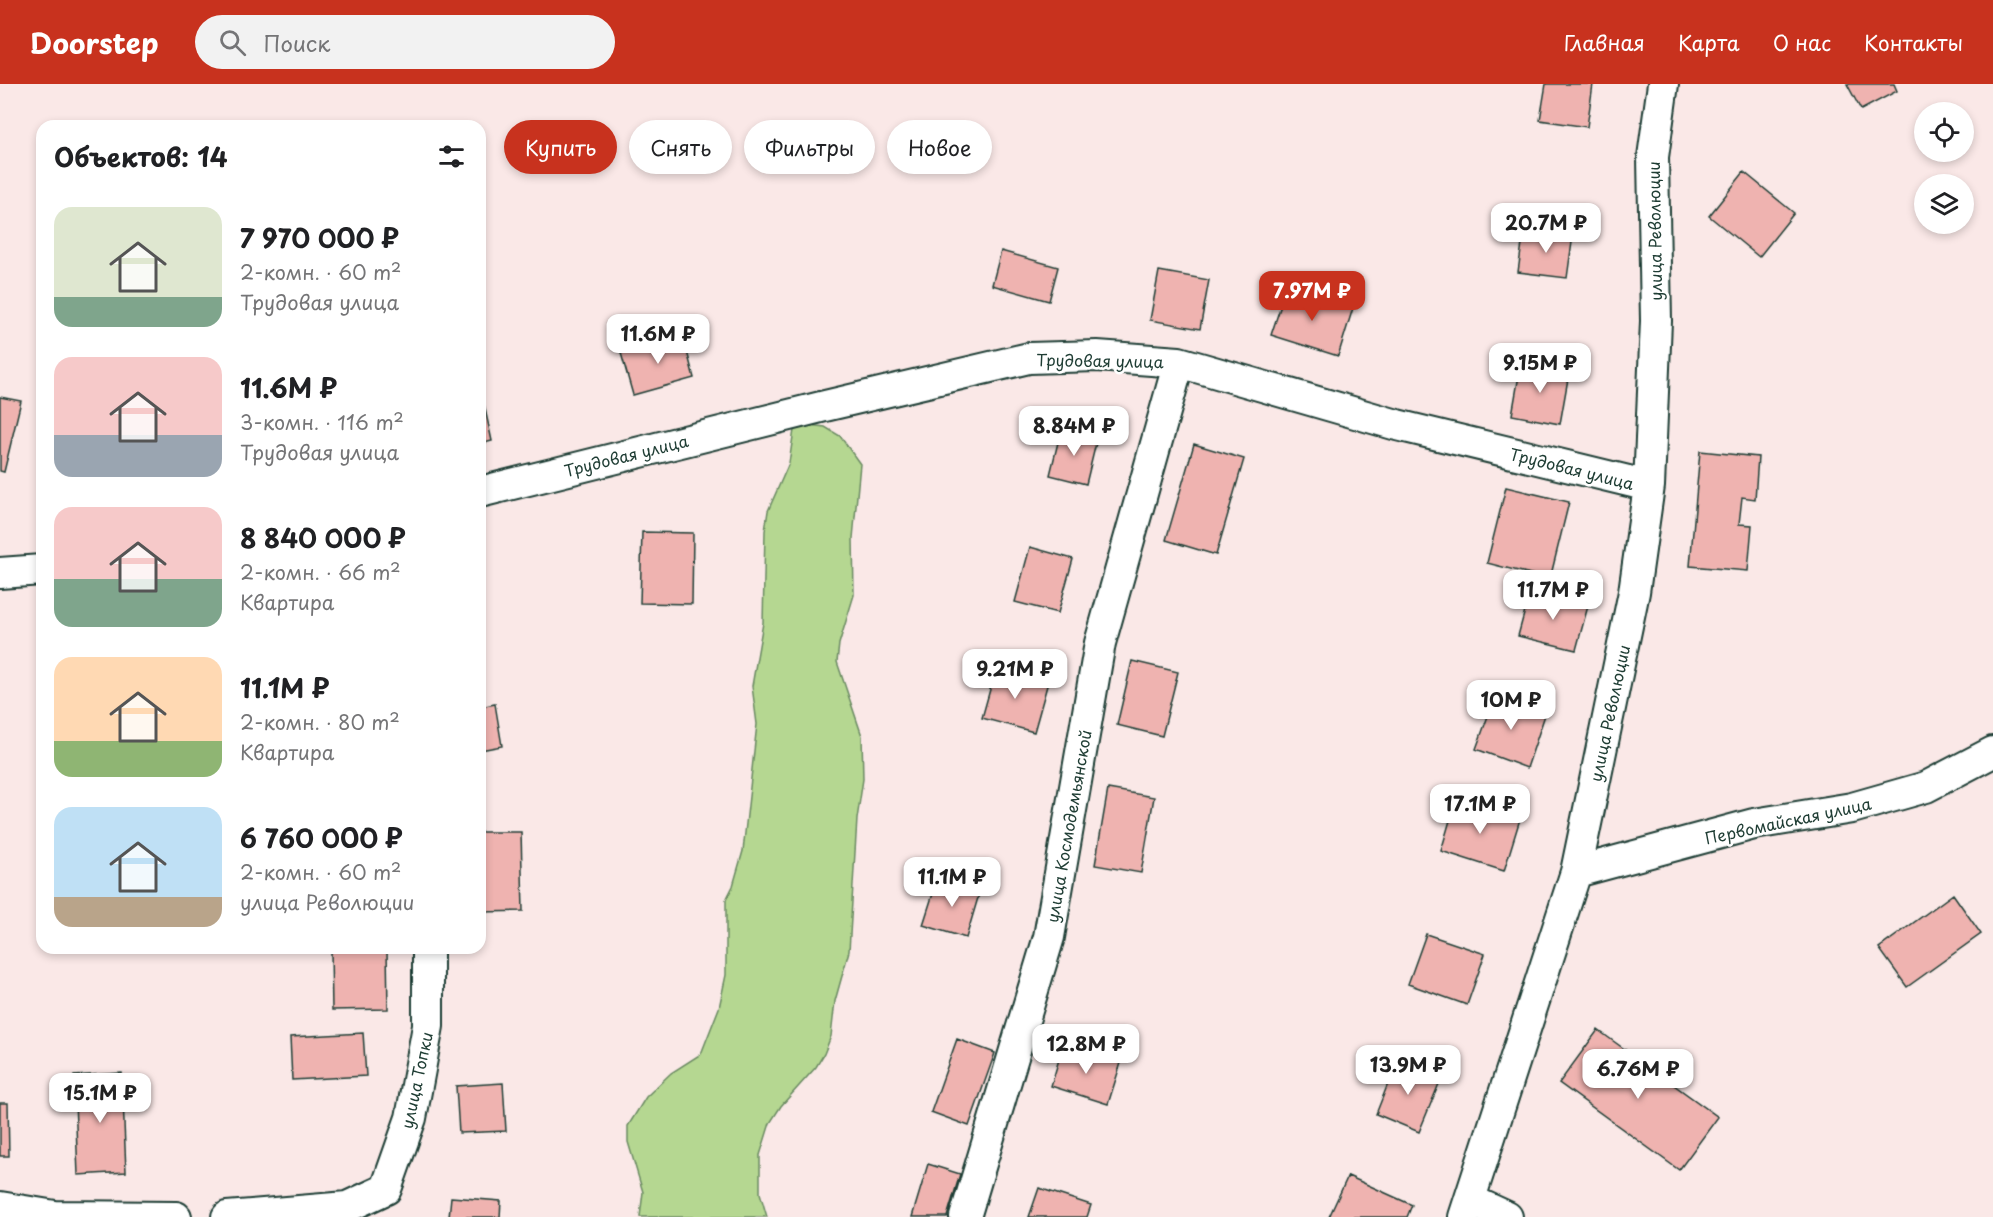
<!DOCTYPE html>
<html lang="ru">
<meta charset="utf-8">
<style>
body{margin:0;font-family:"Playpen Sans",sans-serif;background:#f2f2f2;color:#202124;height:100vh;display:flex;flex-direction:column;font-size:22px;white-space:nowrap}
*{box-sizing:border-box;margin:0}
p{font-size:20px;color:#757577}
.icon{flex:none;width:33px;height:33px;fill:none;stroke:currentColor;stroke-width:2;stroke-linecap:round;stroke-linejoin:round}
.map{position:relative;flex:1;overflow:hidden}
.details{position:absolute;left:36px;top:36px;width:450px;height:834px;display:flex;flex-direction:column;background:#fff;border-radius:18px;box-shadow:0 3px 9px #0003}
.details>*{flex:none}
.guide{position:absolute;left:504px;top:36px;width:570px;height:54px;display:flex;gap:12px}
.controls{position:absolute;left:1914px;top:18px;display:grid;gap:12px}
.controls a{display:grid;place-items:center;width:60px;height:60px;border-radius:50%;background:#fff;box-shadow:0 3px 9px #0003;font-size:30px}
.price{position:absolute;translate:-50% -51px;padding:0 14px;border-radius:12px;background:#fff;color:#222;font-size:20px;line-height:39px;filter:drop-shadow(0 2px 3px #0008)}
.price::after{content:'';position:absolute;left:50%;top:36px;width:18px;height:14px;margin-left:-9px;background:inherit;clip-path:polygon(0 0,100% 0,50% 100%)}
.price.on{background:#c8321e;color:#fff}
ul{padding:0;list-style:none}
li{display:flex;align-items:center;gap:18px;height:150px;padding:0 18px}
li span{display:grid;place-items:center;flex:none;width:168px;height:120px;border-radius:18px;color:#555}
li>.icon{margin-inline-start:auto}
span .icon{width:72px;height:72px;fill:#fffc;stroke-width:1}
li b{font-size:26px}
h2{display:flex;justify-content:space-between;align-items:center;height:72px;padding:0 18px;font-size:26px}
.pill{padding:0 21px;border-radius:27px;background:#fff;box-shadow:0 3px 9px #0003;font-size:21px;line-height:54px}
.pill.on{background:#c8321e;color:#fff}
header{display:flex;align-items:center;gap:36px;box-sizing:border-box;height:84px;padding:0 30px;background:#c8321e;color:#fff}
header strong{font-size:28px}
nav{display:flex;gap:33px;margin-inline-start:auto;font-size:21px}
.search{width:420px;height:54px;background:#f2f2f2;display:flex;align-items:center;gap:15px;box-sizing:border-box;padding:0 21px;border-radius:33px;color:#757577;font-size:22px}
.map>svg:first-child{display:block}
.green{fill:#b5d791;stroke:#6a8a62;stroke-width:1.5}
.building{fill:#efb3b0;stroke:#1f3d34;stroke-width:1.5}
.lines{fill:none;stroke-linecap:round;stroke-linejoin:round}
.minor-casing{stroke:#1f3d34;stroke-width:34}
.minor{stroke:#fff;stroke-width:30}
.labels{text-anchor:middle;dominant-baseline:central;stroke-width:5;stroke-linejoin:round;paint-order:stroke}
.street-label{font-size:16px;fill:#1f3d34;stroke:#fff}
</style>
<header>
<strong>Doorstep</strong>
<div class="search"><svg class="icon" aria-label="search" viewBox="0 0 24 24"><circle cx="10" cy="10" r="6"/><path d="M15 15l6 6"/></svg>Поиск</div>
<nav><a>Главная</a><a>Карта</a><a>О нас</a><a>Контакты</a></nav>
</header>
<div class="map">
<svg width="1993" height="1133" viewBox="0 0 1993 1133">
<rect width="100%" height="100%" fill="#fae8e7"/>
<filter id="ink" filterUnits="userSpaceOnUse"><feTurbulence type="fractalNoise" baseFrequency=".0167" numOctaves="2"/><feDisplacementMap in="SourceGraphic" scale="12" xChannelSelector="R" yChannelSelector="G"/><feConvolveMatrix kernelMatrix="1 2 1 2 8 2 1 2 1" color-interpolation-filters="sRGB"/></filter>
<g filter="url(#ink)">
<path class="green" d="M 809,341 L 825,343 L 840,352 L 860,380 L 853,454 L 854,511 L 839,560 L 837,578 L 862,652 L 863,695 L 857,735 L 849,867 L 835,917 L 831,952 L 824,970 L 816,983 L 781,1022 L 770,1039 L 760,1071 L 760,1109 L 767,1133 L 640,1133 L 643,1108 L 628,1058 L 628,1042 L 646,1013 L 671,989 L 701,970 L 719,924 L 726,891 L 726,816 L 733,802 L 743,767 L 757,640 L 752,602 L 763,539 L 765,447 L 768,427 L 789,379 L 794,346 Z"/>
<path class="building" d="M 1546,0 L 1593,0 L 1587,43 L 1540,36 Z
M 1847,0 L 1894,0 L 1897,7 L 1861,26 Z
M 1744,88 L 1794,129 L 1759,173 L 1709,132 Z
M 1524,145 L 1573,151 L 1567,194 L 1518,188 Z
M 1001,167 L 1058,183 L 1049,217 L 992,201 Z
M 1159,187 L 1209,196 L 1200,245 L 1150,236 Z
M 1287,203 L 1353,224 L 1338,272 L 1271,251 Z
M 683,252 L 694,294 L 633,311 L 621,269 Z
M 1521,280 L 1569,289 L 1560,340 L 1512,331 Z
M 480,302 L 492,357 L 480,360 Z
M 0,313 L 21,317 L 4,388 L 0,387 Z
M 1061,346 L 1097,355 L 1086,400 L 1050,391 Z
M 1194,360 L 1244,375 L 1216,471 L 1166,456 Z
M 1700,367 L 1758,373 L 1755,415 L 1742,413 L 1739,440 L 1752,441 L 1748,487 L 1690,482 Z
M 1506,403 L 1569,418 L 1550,495 L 1487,479 Z
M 642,448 L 693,449 L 692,520 L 640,519 Z
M 1030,463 L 1073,475 L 1058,529 L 1015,518 Z
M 1530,508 L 1588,522 L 1576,566 L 1518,552 Z
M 1132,577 L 1178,588 L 1162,652 L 1117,641 Z
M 996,584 L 1048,598 L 1034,648 L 982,634 Z
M 1496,610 L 1546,628 L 1527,684 L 1476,665 Z
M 495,620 L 502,662 L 480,666 L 480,623 Z
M 1108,705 L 1154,713 L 1141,789 L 1095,781 Z
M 1456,716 L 1520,735 L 1504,787 L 1441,767 Z
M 480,748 L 521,748 L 523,827 L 480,828 Z
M 938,794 L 980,807 L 966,854 L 923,841 Z
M 1953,810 L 1981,850 L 1907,903 L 1879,864 Z
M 1426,850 L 1485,870 L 1467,921 L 1408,900 Z
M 387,866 L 388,925 L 332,926 L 331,867 Z
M 1598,946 L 1718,1033 L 1679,1086 L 1559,999 Z
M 363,949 L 366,992 L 292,996 L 290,953 Z
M 957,955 L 995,969 L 969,1042 L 931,1028 Z
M 1063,962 L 1121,979 L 1108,1020 L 1051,1002 Z
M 1397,977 L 1441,995 L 1419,1048 L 1376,1030 Z
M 122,989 L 126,1088 L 78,1091 L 74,992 Z
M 503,999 L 506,1047 L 459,1049 L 456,1002 Z
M 0,1019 L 8,1019 L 9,1072 L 0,1072 Z
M 928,1080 L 960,1090 L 947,1133 L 912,1133 Z
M 1348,1092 L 1412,1121 L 1407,1133 L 1329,1133 Z
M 1039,1104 L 1091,1121 L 1087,1133 L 1029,1133 Z
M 451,1113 L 501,1117 L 500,1133 L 449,1133 Z"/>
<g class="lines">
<defs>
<path id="minor" d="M 480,408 L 825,322 L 1029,274 L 1097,272 L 1179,278 L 1397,341 L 1649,402
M 0,489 L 42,486
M 1576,788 L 1754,740 L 1852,724 L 1926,703 L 1993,668
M 1470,1116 L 1507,1133
M 0,1123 L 55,1132 L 176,1133
M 227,1133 L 347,1123 L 386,1105 L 411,1034 L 428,942 L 428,864
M 965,1133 L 1049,853 L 1100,559 L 1179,278
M 1464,1133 L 1576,788 L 1634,508 L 1649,402 L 1656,237 L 1653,73 L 1663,0"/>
</defs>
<use href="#minor" class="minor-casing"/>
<use href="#minor" class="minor"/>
</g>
</g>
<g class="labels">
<g class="street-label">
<text transform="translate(1654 147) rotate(-91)">улица Революции</text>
<text transform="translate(1100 276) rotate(1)">Трудовая улица</text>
<text transform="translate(626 371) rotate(-14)">Трудовая улица</text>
<text transform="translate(1572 384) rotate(14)">Трудовая улица</text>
<text transform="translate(1609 629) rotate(-78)">улица Революции</text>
<text transform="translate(1788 736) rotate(-12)">Первомайская улица</text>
<text transform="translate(1068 742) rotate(-80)">улица Космодемьянской</text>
<text transform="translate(416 996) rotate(-78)">улица Топки</text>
</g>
</g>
</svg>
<div class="controls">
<a><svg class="icon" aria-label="locate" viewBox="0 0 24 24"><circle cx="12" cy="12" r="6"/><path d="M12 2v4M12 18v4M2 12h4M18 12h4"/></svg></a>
<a><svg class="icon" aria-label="layers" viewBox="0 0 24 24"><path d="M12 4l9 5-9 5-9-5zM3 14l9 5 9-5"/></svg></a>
</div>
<b class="price" style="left:1546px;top:170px">20.7M ₽</b>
<b class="price on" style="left:1312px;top:238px">7.97M ₽</b>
<b class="price" style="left:658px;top:281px">11.6M ₽</b>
<b class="price" style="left:1540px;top:310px">9.15M ₽</b>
<b class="price" style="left:1074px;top:373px">8.84M ₽</b>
<b class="price" style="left:1553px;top:537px">11.7M ₽</b>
<b class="price" style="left:1015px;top:616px">9.21M ₽</b>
<b class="price" style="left:1511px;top:647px">10M ₽</b>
<b class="price" style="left:1480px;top:751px">17.1M ₽</b>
<b class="price" style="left:952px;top:824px">11.1M ₽</b>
<b class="price" style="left:1086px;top:991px">12.8M ₽</b>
<b class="price" style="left:1408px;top:1012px">13.9M ₽</b>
<b class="price" style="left:1638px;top:1016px">6.76M ₽</b>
<b class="price" style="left:100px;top:1040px">15.1M ₽</b>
<div class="guide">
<a class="pill on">Купить</a>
<a class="pill">Снять</a>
<a class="pill">Фильтры</a>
<a class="pill">Новое</a>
</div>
<section class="details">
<h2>Объектов: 14<svg class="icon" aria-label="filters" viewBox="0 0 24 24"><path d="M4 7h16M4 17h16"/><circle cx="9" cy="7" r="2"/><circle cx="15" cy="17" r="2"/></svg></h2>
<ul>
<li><span style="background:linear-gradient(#dfe7d0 75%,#7fa58c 0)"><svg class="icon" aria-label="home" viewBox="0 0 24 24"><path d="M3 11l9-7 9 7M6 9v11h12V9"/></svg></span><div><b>7 970 000 ₽</b><p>2-комн. · 60 m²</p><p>Трудовая улица</p></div></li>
<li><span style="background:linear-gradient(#f6c9c9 65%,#9aa5b1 0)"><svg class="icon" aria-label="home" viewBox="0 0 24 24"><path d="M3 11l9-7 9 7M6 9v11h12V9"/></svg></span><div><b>11.6M ₽</b><p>3-комн. · 116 m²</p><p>Трудовая улица</p></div></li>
<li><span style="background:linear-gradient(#f6c9c9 60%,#7fa58c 0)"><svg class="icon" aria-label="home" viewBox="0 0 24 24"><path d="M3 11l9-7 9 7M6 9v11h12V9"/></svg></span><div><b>8 840 000 ₽</b><p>2-комн. · 66 m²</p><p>Квартира</p></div></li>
<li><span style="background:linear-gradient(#ffd9b3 70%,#8fb573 0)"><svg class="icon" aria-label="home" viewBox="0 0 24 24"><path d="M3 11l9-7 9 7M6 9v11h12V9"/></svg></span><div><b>11.1M ₽</b><p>2-комн. · 80 m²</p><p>Квартира</p></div></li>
<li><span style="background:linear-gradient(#bfe0f5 75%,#b9a48a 0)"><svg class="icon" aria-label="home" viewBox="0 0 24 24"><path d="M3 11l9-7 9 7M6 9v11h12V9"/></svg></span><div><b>6 760 000 ₽</b><p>2-комн. · 60 m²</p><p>улица Революции</p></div></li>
</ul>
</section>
</div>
